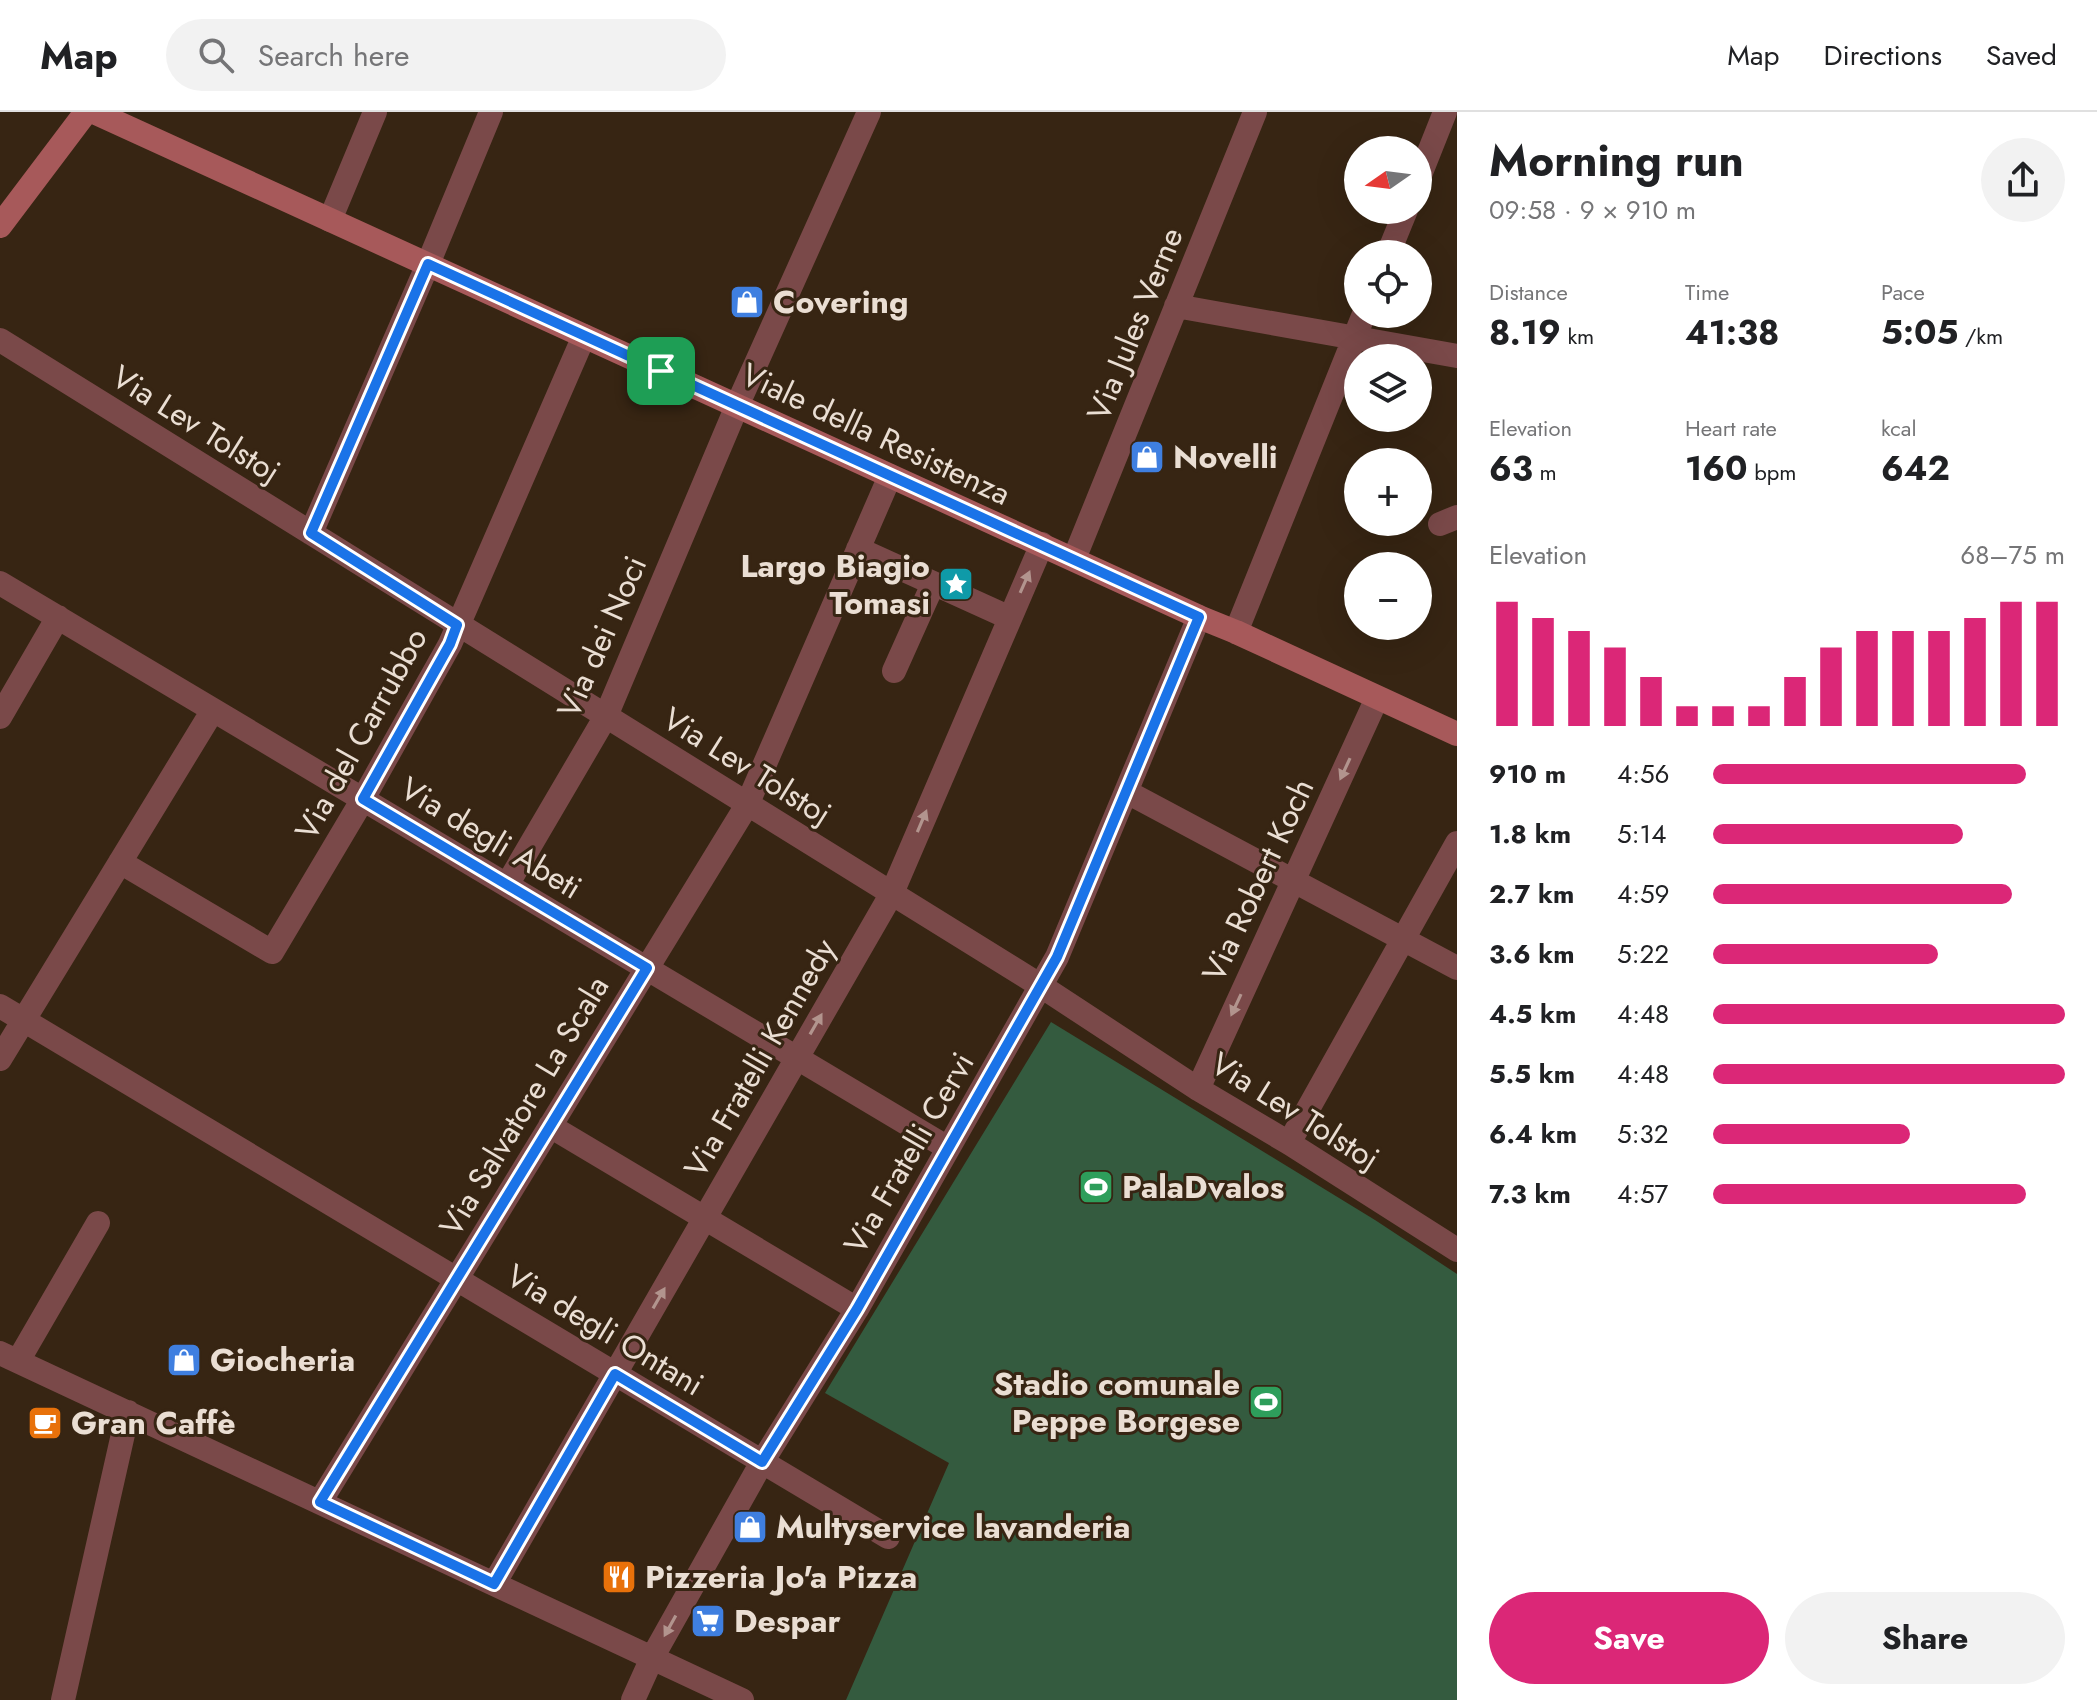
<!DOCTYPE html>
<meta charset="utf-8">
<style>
body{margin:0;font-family:Jost,sans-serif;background:#f2f2f2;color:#202124;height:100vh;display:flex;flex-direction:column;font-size:30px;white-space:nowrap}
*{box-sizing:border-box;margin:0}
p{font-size:26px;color:#757577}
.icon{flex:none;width:44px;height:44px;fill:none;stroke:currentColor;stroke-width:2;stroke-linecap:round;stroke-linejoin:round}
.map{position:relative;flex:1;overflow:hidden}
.drawer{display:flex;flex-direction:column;background:#fff;width:640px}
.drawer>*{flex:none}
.needle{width:52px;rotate:256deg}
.buttons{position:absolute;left:1344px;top:24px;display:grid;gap:16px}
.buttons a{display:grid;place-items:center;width:88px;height:88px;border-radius:50%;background:#fff;box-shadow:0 8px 32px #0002;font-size:40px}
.pin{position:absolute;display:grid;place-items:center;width:68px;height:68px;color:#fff;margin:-34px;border-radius:16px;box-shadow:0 4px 12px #0006}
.round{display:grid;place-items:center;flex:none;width:84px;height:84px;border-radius:42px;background:#f2f2f2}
.summary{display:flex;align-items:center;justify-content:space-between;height:136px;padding:0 32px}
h1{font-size:44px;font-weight:700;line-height:60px}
.stats{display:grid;grid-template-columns:repeat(3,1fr);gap:12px;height:136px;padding:8px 32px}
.stats div{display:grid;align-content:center}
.stats b{font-size:34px;font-weight:700}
.stats small{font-size:22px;font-weight:400}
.stats p{font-size:22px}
.chart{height:224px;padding:16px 32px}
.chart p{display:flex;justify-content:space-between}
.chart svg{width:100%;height:144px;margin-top:8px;stroke:#db2777;stroke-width:6}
.cta{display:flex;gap:16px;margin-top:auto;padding:16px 32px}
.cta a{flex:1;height:92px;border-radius:48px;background:#db2777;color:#fff;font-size:32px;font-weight:700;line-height:92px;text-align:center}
.cta a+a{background:#f2f2f2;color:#202124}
ul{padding:0 32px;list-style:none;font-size:26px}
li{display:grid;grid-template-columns:128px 96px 1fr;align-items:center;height:60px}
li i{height:20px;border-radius:10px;background:#db2777}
header{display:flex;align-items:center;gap:48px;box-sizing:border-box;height:112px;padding:0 40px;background:#fff;border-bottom:2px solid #e0e0e0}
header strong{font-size:38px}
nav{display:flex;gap:44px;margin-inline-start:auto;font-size:28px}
.search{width:560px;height:72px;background:#f2f2f2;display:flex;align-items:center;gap:20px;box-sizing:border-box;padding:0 28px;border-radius:44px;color:#757577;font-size:30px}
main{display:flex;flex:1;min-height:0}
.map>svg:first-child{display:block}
.green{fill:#345b3f}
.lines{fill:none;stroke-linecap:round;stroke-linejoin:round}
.street{stroke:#7a4949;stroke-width:24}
.secondary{stroke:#a7595a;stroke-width:24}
.oneway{fill:#b2948e}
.route-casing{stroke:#fff;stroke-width:16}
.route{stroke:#1a73e8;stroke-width:10}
.labels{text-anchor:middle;stroke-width:6;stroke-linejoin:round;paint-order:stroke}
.poi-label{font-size:32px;font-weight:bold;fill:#eaded3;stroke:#372513;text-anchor:start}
.street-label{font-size:32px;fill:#eaded3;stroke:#372513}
</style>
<header>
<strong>Map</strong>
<div class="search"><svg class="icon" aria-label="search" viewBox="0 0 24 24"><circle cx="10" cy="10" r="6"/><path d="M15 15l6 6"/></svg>Search here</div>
<nav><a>Map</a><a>Directions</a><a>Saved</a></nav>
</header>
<main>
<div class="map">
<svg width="1457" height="1588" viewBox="0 0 1457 1588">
<rect width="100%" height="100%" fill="#372513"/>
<path class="green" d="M1051,910L1375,1108L1457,1162V1588H846L949,1351L825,1281Z"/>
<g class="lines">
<path class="street" d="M1418,68L1445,0
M330,108L375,0
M1388,142L1406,98
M1176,194L1457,244
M0,228L1041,874L1198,977L1289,1031L1457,1138
M1440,412L1457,405
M311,421L428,152L491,0
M858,437L1010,506
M1074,447L1255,0
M0,471L948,1036
M1236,520L1364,202
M894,559L933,472
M0,605L58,505
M1127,680L1457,856
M120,750L272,840L363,687L450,532L584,224
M507,773L606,604L737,294L869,0
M0,894L888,1425
M0,947L213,598
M1198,977L1377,586
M550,1014L857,1197
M1289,1031L1457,731
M0,1241L742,1588
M18,1249L98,1111
M320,1390L747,693L890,364
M494,1472L892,781L1042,432
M63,1588L128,1300
M633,1588L652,1546L762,1350L857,1197L1057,845L1199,505"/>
<path class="secondary" d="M94,0L1199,505L1236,520L1457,622
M0,114L86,0"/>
</g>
<defs><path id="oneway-solid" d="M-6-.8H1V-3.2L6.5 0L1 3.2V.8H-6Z" transform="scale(2)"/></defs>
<g class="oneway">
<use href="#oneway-solid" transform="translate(1025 470) rotate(-66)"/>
<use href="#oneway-solid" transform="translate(1345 657) rotate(115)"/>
<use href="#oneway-solid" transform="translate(922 709) rotate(-67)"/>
<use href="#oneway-solid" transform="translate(1236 893) rotate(115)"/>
<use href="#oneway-solid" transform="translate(816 912) rotate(-60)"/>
<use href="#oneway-solid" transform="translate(659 1186) rotate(-60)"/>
<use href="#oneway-solid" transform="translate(670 1514) rotate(119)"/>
</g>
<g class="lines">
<g class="route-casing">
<path id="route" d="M428,152L1199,505L1057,845L857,1197L762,1350L615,1262L494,1472L320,1390L647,856L363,687L450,532L457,513L311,421Z"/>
</g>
<use href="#route" class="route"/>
</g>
<defs>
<g id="shop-square" transform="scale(1.8)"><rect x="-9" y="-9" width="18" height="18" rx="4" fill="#3f7fe0" stroke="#372513"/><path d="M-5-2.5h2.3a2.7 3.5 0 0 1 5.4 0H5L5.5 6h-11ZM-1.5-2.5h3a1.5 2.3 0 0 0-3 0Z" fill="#fff"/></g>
<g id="sight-square" transform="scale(1.8)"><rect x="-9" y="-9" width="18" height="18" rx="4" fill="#0f9aa8" stroke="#372513"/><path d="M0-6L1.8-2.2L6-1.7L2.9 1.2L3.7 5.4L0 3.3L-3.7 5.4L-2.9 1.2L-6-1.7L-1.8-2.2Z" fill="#fff"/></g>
<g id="stadium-square" transform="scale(1.8)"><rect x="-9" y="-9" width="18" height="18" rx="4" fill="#2e9e5b" stroke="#372513"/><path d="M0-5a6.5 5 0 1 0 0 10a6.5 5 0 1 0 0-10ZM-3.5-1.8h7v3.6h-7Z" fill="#fff"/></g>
<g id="cafe-square" transform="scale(1.8)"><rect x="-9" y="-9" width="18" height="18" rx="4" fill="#e8710a" stroke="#372513"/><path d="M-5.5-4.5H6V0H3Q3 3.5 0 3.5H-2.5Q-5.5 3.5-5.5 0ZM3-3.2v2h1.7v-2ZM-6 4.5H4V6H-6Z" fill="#fff"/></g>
<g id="restaurant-square" transform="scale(1.8)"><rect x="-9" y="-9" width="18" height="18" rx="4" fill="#e8710a" stroke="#372513"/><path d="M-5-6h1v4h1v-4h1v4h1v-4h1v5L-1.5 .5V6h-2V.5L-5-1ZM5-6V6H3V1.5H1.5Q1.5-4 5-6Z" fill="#fff"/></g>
<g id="supermarket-square" transform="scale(1.8)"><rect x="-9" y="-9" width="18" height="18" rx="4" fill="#3f7fe0" stroke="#372513"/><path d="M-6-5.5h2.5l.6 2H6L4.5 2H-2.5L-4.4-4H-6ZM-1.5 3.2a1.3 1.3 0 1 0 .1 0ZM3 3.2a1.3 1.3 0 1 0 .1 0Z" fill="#fff"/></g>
</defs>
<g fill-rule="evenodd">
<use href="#shop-square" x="747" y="190"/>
<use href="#shop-square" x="1147" y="345"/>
<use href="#sight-square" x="956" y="472"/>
<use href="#stadium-square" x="1096" y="1075"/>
<use href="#shop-square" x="184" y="1248"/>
<use href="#stadium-square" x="1266" y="1290"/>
<use href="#cafe-square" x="45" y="1311"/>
<use href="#shop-square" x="750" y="1415"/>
<use href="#restaurant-square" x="619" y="1465"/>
<use href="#supermarket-square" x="708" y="1509"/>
</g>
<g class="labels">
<g class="poi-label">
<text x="773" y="201">Covering</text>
<text x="1173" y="356">Novelli</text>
<text x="930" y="465" text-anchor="end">Largo Biagio<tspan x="930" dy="37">Tomasi</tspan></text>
<text x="1122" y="1086">PalaDvalos</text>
<text x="210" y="1259">Giocheria</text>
<text x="1240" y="1283" text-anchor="end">Stadio comunale<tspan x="1240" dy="37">Peppe Borgese</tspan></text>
<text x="71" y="1322">Gran Caffè</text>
<text x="776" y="1426">Multyservice lavanderia</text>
<text x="645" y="1476">Pizzeria Jo'a Pizza</text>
<text x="734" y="1520">Despar</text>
</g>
<g class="street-label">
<text transform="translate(1135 212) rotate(-68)" y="11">Via Jules Verne</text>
<text transform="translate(196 312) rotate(32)" y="11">Via Lev Tolstoj</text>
<text transform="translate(876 322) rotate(25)" y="11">Viale della Resistenza</text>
<text transform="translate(602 525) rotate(-66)" y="11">Via dei Noci</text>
<text transform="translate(361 622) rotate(-61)" y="11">Via del Carrubbo</text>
<text transform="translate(747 654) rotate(32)" y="11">Via Lev Tolstoj</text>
<text transform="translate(491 726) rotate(31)" y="11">Via degli Abeti</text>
<text transform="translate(1258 768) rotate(-65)" y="11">Via Robert Koch</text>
<text transform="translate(760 946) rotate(-60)" y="11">Via Fratelli Kennedy</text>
<text transform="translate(524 994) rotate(-59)" y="11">Via Salvatore La Scala</text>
<text transform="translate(1295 999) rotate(32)" y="11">Via Lev Tolstoj</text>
<text transform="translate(909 1041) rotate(-60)" y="11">Via Fratelli Cervi</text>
<text transform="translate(605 1218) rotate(31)" y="11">Via degli Ontani</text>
</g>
</g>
</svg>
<div class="buttons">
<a><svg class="needle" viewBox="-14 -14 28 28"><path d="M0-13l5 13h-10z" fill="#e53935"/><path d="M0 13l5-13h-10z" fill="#757577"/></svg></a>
<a><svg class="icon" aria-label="locate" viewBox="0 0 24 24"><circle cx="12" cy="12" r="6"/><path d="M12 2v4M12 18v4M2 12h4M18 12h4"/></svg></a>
<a><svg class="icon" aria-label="layers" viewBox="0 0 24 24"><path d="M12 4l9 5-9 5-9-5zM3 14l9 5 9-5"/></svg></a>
<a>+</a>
<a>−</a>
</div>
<div class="pin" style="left:661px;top:259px;background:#1e9e55"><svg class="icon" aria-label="arrive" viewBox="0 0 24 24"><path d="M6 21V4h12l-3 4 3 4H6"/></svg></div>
</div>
<section class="drawer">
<div class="summary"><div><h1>Morning run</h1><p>09:58 · 9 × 910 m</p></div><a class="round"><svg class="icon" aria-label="share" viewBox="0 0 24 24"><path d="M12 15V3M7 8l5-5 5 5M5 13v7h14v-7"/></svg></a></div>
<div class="stats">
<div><p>Distance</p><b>8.19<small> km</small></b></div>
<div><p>Time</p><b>41:38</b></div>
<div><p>Pace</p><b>5:05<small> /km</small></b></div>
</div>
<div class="stats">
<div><p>Elevation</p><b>63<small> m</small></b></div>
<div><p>Heart rate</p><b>160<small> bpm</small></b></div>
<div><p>kcal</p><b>642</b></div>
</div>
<div class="chart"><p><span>Elevation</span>68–75 m</p>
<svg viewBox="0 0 160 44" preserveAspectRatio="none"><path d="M5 44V6M15 44V11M25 44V15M35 44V20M45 44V29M55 44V38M65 44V38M75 44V38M85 44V29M95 44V20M105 44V15M115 44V15M125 44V15M135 44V11M145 44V6M155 44V6"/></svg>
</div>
<ul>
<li><b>910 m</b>4:56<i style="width:89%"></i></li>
<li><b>1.8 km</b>5:14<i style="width:71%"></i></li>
<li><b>2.7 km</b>4:59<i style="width:85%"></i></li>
<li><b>3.6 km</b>5:22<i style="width:64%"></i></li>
<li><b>4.5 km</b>4:48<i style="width:100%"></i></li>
<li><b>5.5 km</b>4:48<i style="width:100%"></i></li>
<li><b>6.4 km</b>5:32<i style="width:56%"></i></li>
<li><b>7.3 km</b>4:57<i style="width:89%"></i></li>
</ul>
<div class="cta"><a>Save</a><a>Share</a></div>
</section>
</main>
